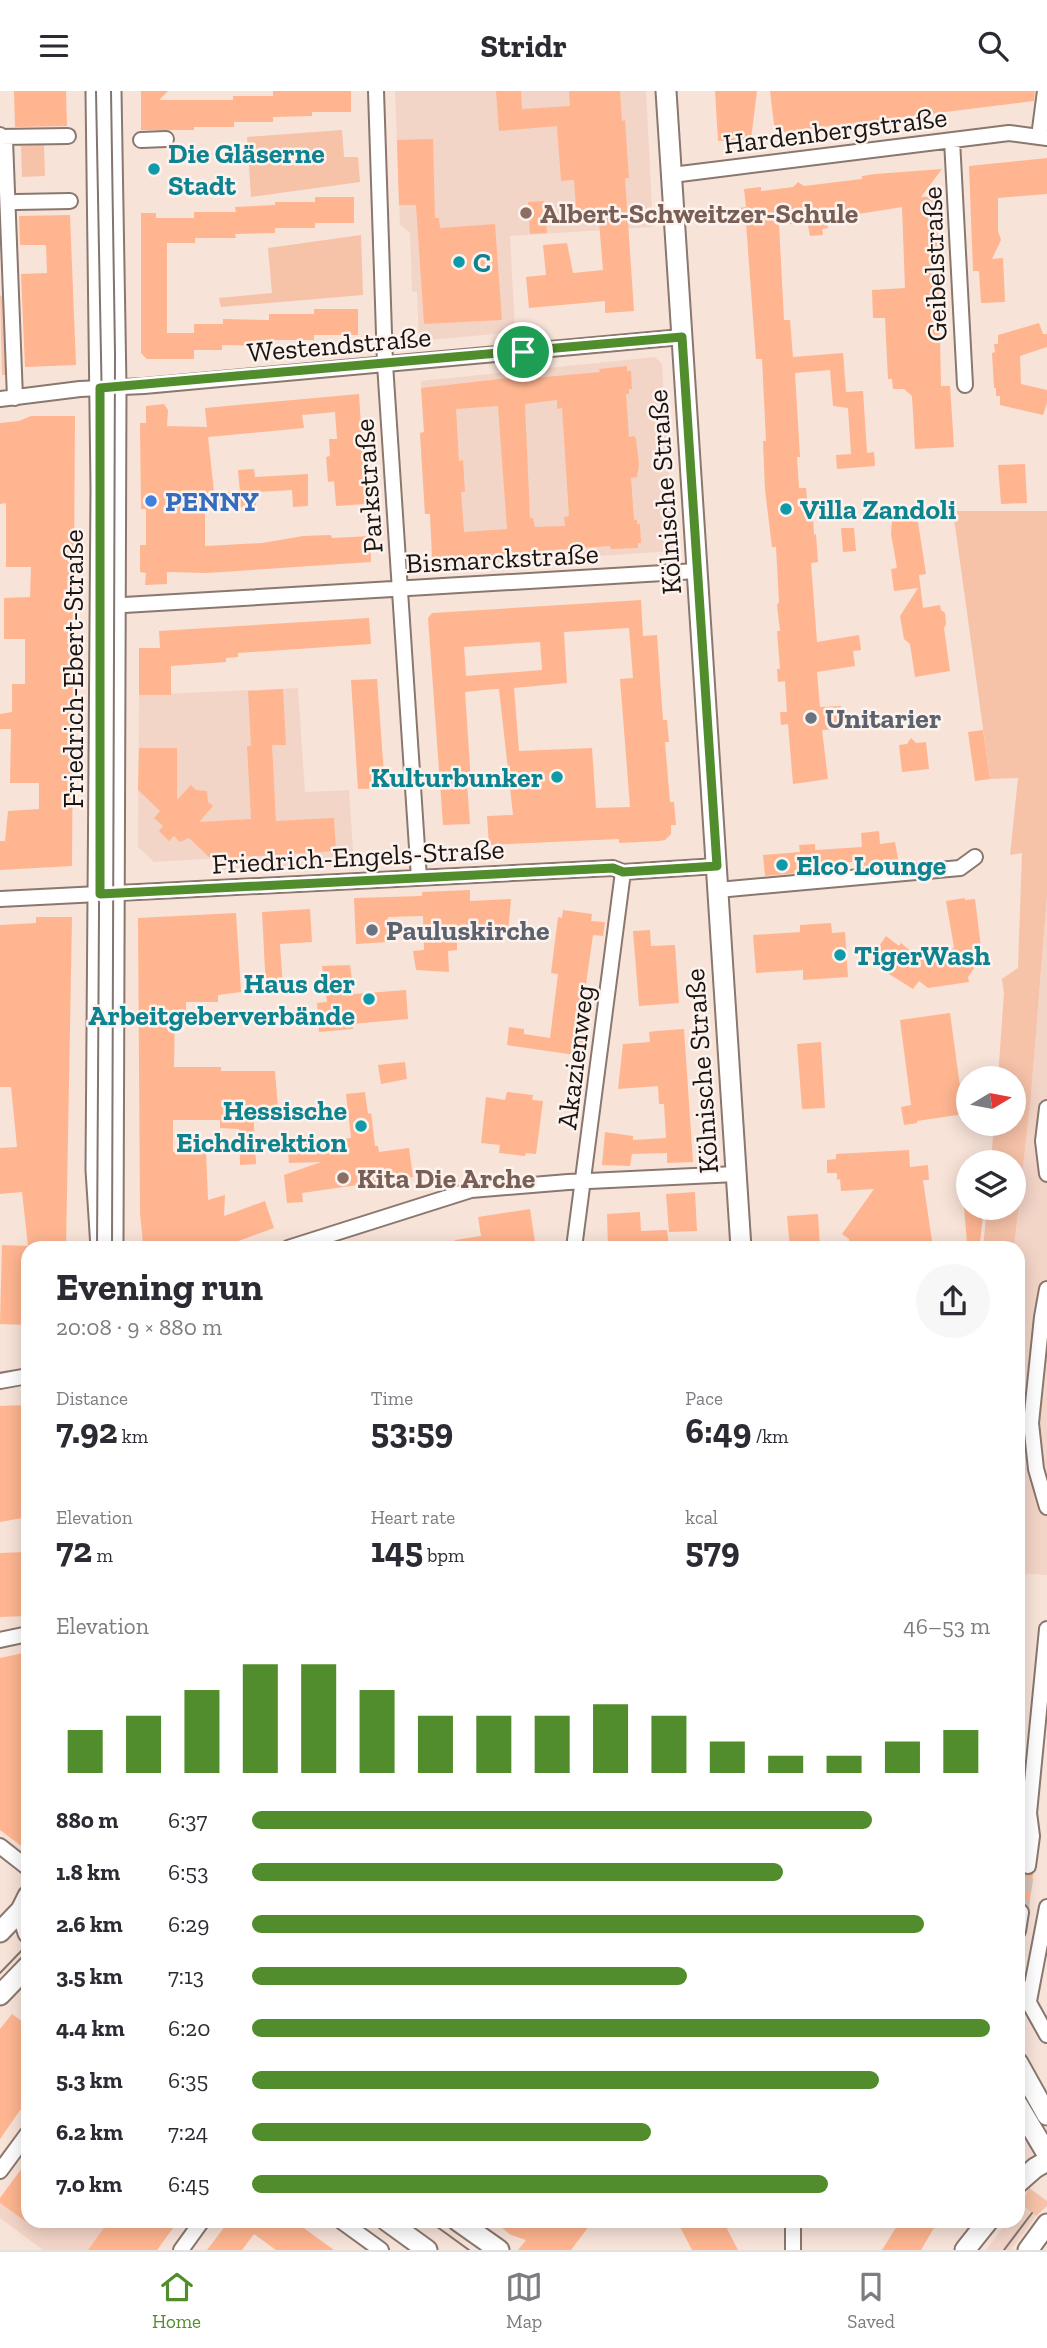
<!DOCTYPE html>
<meta charset="utf-8">
<style>
body{margin:0;font-family:"Zilla Slab",serif;background:#f7f7f7;color:#2b2b33;height:100vh;display:flex;flex-direction:column;font-size:26px;white-space:nowrap}
*{box-sizing:border-box;margin:0}
p{font-size:23px;color:#7c7c81}
.icon{flex:none;width:38px;height:38px;fill:none;stroke:currentColor;stroke-width:2;stroke-linecap:round;stroke-linejoin:round}
.map{position:relative;flex:1;overflow:hidden}
.side{position:absolute;left:21px;top:1150px;width:1004px;height:987px;display:flex;flex-direction:column;background:#fff;border-radius:21px;box-shadow:0 4px 18px #0003}
.side>*{flex:none}
.needle{width:46px;rotate:80deg}
.tools{position:absolute;left:956px;top:975px;display:grid;gap:14px}
.tools a{display:grid;place-items:center;width:70px;height:70px;border-radius:50%;background:#fff;box-shadow:0 4px 18px #0003;font-size:35px}
.pin{position:absolute;display:grid;place-items:center;width:60px;height:60px;color:#fff;margin:-30px;border:4px solid #fff;border-radius:50%;box-shadow:0 2px 7px #0007}
.round{display:grid;place-items:center;flex:none;width:74px;height:74px;border-radius:37px;background:#f7f7f7}
.overview{display:flex;align-items:center;justify-content:space-between;height:119px;padding:0 35px}
h1{font-size:38px;font-weight:700;line-height:52px}
.figures{display:grid;grid-template-columns:repeat(3,1fr);gap:10px;height:119px;padding:7px 35px}
.figures div{display:grid;align-content:center}
.figures b{font-size:35px;font-weight:700}
.figures small{font-size:19px;font-weight:400}
.figures p{font-size:19px}
.chart{height:196px;padding:14px 35px}
.chart p{display:flex;justify-content:space-between}
.chart svg{width:100%;height:126px;margin-top:7px;stroke:#518d2c;stroke-width:6}
ul{padding:0 35px;list-style:none;font-size:23px}
li{display:grid;grid-template-columns:112px 84px 1fr;align-items:center;height:52px}
li i{height:18px;border-radius:9px;background:#518d2c}
header{display:flex;justify-content:space-between;align-items:center;height:91px;padding:0 35px;background:#fff;font-size:32px;font-weight:700}
.tab-bar{display:flex;justify-content:space-around;align-items:center;height:98px;border-top:2px solid #e1e1e2;background:#fff;font-size:19px;color:#7c7c81}
.tab-bar a{display:grid;justify-items:center;gap:4px}
.tab-bar .selected{color:#518d2c}
.map>svg:first-child{display:block}
.built{fill:#f3d5c7}
.green{fill:#f6c2a8}
.building{fill:#ffb590;fill-rule:evenodd}
.lines{fill:none;stroke-linecap:round;stroke-linejoin:round}
.street-tunnel{stroke:#d7c4ba;stroke-width:14;stroke-dasharray:14 7;stroke-linecap:butt}
.street-casing{stroke:#8a776e;stroke-width:18}
.secondary-casing{stroke:#8a776e;stroke-width:23}
.street{stroke:#fff;stroke-width:14}
.secondary{stroke:#fff;stroke-width:19}
.tram{stroke:#83756f;stroke-width:2}
.route-casing{stroke:#fff;stroke-width:14}
.route{stroke:#518d2c;stroke-width:9}
.culture-dot{fill:#0f9aa8;stroke:#fcf3ef;stroke-width:2.5}
.education-dot{fill:#8d6e63;stroke:#fcf3ef;stroke-width:2.5}
.shop-dot{fill:#3f7fe0;stroke:#fcf3ef;stroke-width:2.5}
.worship-dot{fill:#6b7280;stroke:#fcf3ef;stroke-width:2.5}
.labels{text-anchor:middle;stroke-width:5;stroke-linejoin:round;paint-order:stroke}
.street-label{font-size:28px;fill:#1c1411;stroke:#fcf3ef}
.culture-label{font-size:28px;font-weight:bold;fill:#0d838f;stroke:#fcf3ef;text-anchor:start}
.education-label{font-size:28px;font-weight:bold;fill:#785e54;stroke:#fcf3ef;text-anchor:start}
.shop-label{font-size:28px;font-weight:bold;fill:#366cbe;stroke:#fcf3ef;text-anchor:start}
.worship-label{font-size:28px;font-weight:bold;fill:#5b616d;stroke:#fcf3ef;text-anchor:start}
</style>
<header><svg class="icon" aria-label="menu" viewBox="0 0 24 24"><path d="M4 6h16M4 12h16M4 18h16"/></svg>Stridr<svg class="icon" aria-label="search" viewBox="0 0 24 24"><circle cx="10" cy="10" r="6"/><path d="M15 15l6 6"/></svg></header>
<div class="map">
<svg width="1047" height="2159" viewBox="0 0 1047 2159">
<rect width="100%" height="100%" fill="#f8e3d8"/>
<path class="built" d="M395,0H646L653,136L510,145L515,241L419,250L417,201L412,200L410,142L400,134Z
M655,266L662,273L673,460L435,476L433,471L430,423H425L420,342L424,341L421,290Z
M298,597L305,701L349,699L354,773L222,779L220,767L154,771L138,756L139,604Z
M1047,804V1484L1019,1482L1018,1157H1014L1031,1004Z
M28,2069V2130H178L157,2159H43L0,2127V2107Z
M1021,2113L1036,2125L1011,2159H986L1008,2130H1018L1019,2116Z"/>
<path class="green" d="M342,39L344,66H358L360,91L251,106L247,46Z
M44,54L45,85L22,86L21,55Z
M361,144L363,204L221,216L219,207L272,202L268,157Z
M0,204L4,207L8,284H2Z
M953,420H1047V804L1031,1004L1014,1157H983L987,1117L1013,1116V1071H991L994,1033L1013,1032V987H998L1004,902L1002,888L1018,877L1022,762L1010,764L1018,687L990,688Z
M1029,2097L1047,2110V2115L1036,2125L1021,2113Z"/>
<path class="building" d="M14,0H66L67,35L15,36Z
M141,0H168L159,9H233V5H273V0H351V21H312V25L273,26V31H234V36H194V39H141Z
M496,0H521L522,18L570,15L569,0H620L622,30L625,29L629,87H625L634,220L605,222V210L529,217L526,186L546,184L543,154L567,152L573,182L603,179L599,131H577L574,89L561,90L557,35L499,40Z
M715,0H757L751,48L718,50Z
M770,0H1035L1034,10L775,42Z
M433,48L435,127H439L440,137L495,133L502,229L424,233L416,114H399L397,49Z
M1047,67V103L998,107V140L1001,149L992,168L1003,167L1005,211L981,212L979,180H973L969,75Z
M942,78L921,106L937,105L941,295H950L954,356L915,358L912,305L904,298H893L892,288H888L885,227H873L872,199L905,197L902,116L827,128L828,137L822,138L823,144L810,145L807,129L793,133H779L784,229H790L793,266L843,262L846,301L863,300L867,362L874,361L875,375L837,378L836,364L851,363L848,317L833,315L830,279L795,282L800,366H797L799,397H806L809,427H813L814,444L816,443L818,471L811,472L817,551L859,544L861,559L853,560L855,575L817,581L820,616L841,615L842,638L822,639L828,688L793,693L788,633L781,634L780,621H787L785,590L778,591L777,578H780L777,540H780L777,514L779,511L776,456H772L765,399L763,350H766L762,268H756L746,132L741,133L739,117L746,116L744,98L761,96V100L793,96L798,91L804,95L862,88V85L875,83Z
M315,106H354V132H315V137H275V142L235,143L236,147H195V152H167V242H194V233H223V228L269,229V223H314V218H358V244H314V249H269V255L222,254V259H194V268H147L141,262V122H156V127H194V121H236L235,116L275,114V111H315Z
M544,110L547,142L530,143L528,111Z
M70,124L76,274L25,276L21,183L47,182L46,154H20L19,125Z
M1039,232L1043,243H1047V256L1020,265L1021,293L1047,299V312L1043,324L1000,314V305H996V297H994L992,262L995,261L994,253H998V244Z
M627,275V280H631L632,298H629V303H626L629,346L634,345L636,348L639,373L637,386L631,387L634,429H637V433H640L641,452H638V457L611,458L610,455L536,460V463L432,467L430,423H425L420,342L424,341L421,297L524,285V288L600,281L599,278ZM557,309V318L562,317L569,425L564,426L565,435L535,436L533,427H530L525,313ZM498,315L507,438L464,441L461,401H465L463,369L459,370L456,318Z
M359,303L366,413L336,415L334,390L328,391L326,366L330,365L329,348H337L335,321L302,324L304,337L208,346L205,317Z
M164,313L168,319L167,335L207,336L214,401H240L238,379L254,378L255,386L308,383V415L293,416L292,399L256,401V416L205,417V455L262,452L303,445L331,444L332,447L370,445L371,471L207,482L167,481V493L145,494L146,482L140,481V454H146V418H141L140,332H146V315Z
M31,325H75L72,775L0,779V750H5L8,720L39,718V692H10L11,638H0V623L12,621V593H25V548H4V507L30,506L31,476H6V412L0,413V332L19,330Z
M1025,373L1027,412L1001,413L998,374Z
M897,429L918,431L926,483L919,484L923,517L940,514L941,519L945,522L946,533L944,537L950,580L915,586L910,553L904,548L900,525L918,497L894,500L891,478L897,477L891,443L892,430Z
M841,437H854L856,460L843,461Z
M641,509L643,545L657,544L663,629H667L669,651H665L670,711H674L676,734H671V743L665,749L659,750L619,752V748L489,754L487,725L513,724L499,598H493L465,601L471,691L467,692L470,733L443,734L428,527L432,522ZM629,537L633,587L620,588L630,716L596,717L592,657L519,660L514,597L567,592L564,541ZM540,551L542,579L466,585L464,556Z
M369,527L371,553L238,562V566L226,567V571L171,575V604H139V557H160L159,540Z
M377,588L385,697L358,698L351,589Z
M283,598L286,654H272L276,730L334,727L336,760L211,768L189,747L180,751L174,745L169,750L159,740L163,735L154,727L160,720L138,699L139,657H177V709L191,694L196,699L207,700L208,711L213,715L199,731L251,728L247,655H251L248,600Z
M983,639L990,688L975,690L968,641Z
M911,647L916,652L926,651L929,678L902,681L899,654L907,653Z
M879,740L880,753L895,751L899,773L864,776V770L830,773L831,779L765,785L763,764L800,761L799,754L815,753V759L862,756L861,742Z
M470,799V810L511,808L508,841H481V845L478,846L457,847V859L448,860L449,881L416,879L413,860L424,859L423,825L388,826L389,851L356,853L354,807L422,805V801Z
M965,807V809L975,808L983,872L977,873L968,886L969,891L928,897L919,890L913,898L878,876L882,871L873,864L886,845L899,855L901,852L913,862L915,860L929,870L945,867L954,856L946,810Z
M310,818L312,851L280,853L283,896L266,898L262,821Z
M563,819L592,823L591,830L605,831L603,845L593,844L584,907H589L587,941L582,965L507,954L509,936L524,938V943L550,947L558,883L551,882L558,826L562,827Z
M236,822L241,901L218,904V911H186V924H175L174,976H221V980H275L278,1017H253L256,1073L240,1074L239,1038L220,1037V1029H173V1061H206L208,1109L225,1104L224,1125L265,1110L274,1137L219,1157H149V1152L143,1153L140,1122L138,827Z
M36,826H72L66,1157H28V1234L0,1233L2,1154L28,1155L22,1101L0,1103V1057L17,1056L11,996H0V834L36,832Z
M831,832L832,842L845,841L848,886L803,889V879L756,882L753,844L800,841V834Z
M650,839L651,855L675,854L679,912L639,915L633,840Z
M350,874L354,903L406,899L408,928L352,933L353,938L319,941L317,912L327,911L322,875Z
M950,922L961,1003H968V1019L964,1020V1023L917,1030V1032L904,1034L901,1016L911,1014L900,929Z
M684,938L693,1071L667,1072V1062L632,1063L630,1075L602,1074L605,1041L633,1045V1049L666,1047L664,1013H659L658,995L618,998L623,953L650,951L649,941L656,940Z
M821,951L825,1017L802,1018L797,953Z
M405,971L407,988L381,993L378,974Z
M365,1001L368,1023L371,1022L375,1055H378L379,1061L409,1057L413,1086L302,1102L303,1111L287,1112L284,1084L321,1071L289,1072L287,1047L304,1045L305,1053L351,1047L346,1003Z
M507,1001L533,1004L532,1009L543,1010L536,1063L526,1062L525,1065L499,1062L500,1054L481,1052L486,1006L505,1009Z
M909,1059L910,1076L928,1074L929,1089H923L933,1157H850L849,1148L842,1143L874,1098L841,1100L840,1088L837,1089V1082H827V1069L836,1068V1063Z
M695,1101L697,1140L669,1141L666,1103Z
M964,1116H984L980,1151L967,1152Z
M530,1118L536,1157H456L455,1149L481,1145L478,1126Z
M640,1121L641,1140L667,1139L669,1156L608,1157L607,1123Z
M818,1123L820,1157H790L787,1125Z
M28,1314V1426L0,1431V1315Z
M28,1461V1525L0,1526V1462Z
M28,1561V1760L0,1739V1567Z
M1018,1775L1023,1783H1033L1029,1817L1023,1812H1018Z
M12,1923L28,1935V2008L0,2048V1938Z
M28,2069V2132L0,2112V2107Z
M109,2130H178L157,2159H88Z
M229,2130H294L334,2159H276L254,2143L242,2159H207Z
M493,2130H593L571,2159H518L526,2149L511,2144Z
M677,2130H723L738,2159H692Z
M900,2130H938L921,2159H882Z"/>
<g class="lines">
<path class="street-tunnel" d="M1021,1821L1028,1775"/>
<g class="street-casing">
<path id="street" d="M376,0L385,273L419,787
M0,44L5,49L15,307
M0,46L68,45
M1039,46L1045,0
M141,49L166,48
M952,49L965,294
M672,84L1009,42L1047,47
M16,111L70,110
M0,308L80,298L144,295L682,246
M107,515L697,480
M718,799L960,777L975,766
M0,808L613,777L623,781L717,775
M1047,1017L1043,1050L1047,1083
M288,1157L471,1099L568,1091L736,1083
M574,1157L623,781
M1047,1198L1042,1226L1031,1332L1036,1378L1047,1416
M0,1290L28,1285
M0,1549L28,1543
M0,1755L28,1777
M1028,1775L1032,1745L1029,1722L1047,1538
M1018,1840L1021,1821
M1018,1892L1047,1944
M1029,1910L1047,1816
M0,2080L28,2042
M341,2130L381,2159
M181,2159L202,2130
M793,2159V2130"/>
</g>
<g class="secondary-casing">
<path id="secondary" d="M96,0L101,398L96,1079L101,1157
M111,0L116,296L113,1150
M666,0L741,1157
M21,1819L28,1842
M0,1841L21,1819L28,1805
M0,1904L28,1875
M1018,1972L1047,2024
M1018,2014L1047,2063
M1018,2092L1035,2077L1047,2070
M387,2130L427,2159
M458,2130L499,2159
M965,2159L988,2130
M1028,2159L1047,2133"/>
</g>
<use href="#street" class="street"/>
<use href="#secondary" class="secondary"/>
<path class="tram" d="M96,0L102,318L97,1157
M111,0L115,262L112,1157
M0,1882L28,1853
M429,2130L469,2159
M1004,2159L1032,2122"/>
</g>
<g class="lines">
<g class="route-casing">
<path id="route" d="M682,246L717,775L623,781L613,777L100,803V297Z"/>
</g>
<use href="#route" class="route"/>
</g>
<g class="culture-dot">
<circle cx="154" cy="78" r="7"/>
<circle cx="459" cy="171" r="7"/>
<circle cx="786" cy="418" r="7"/>
<circle cx="557" cy="686" r="7"/>
<circle cx="782" cy="774" r="7"/>
<circle cx="840" cy="864" r="7"/>
<circle cx="369" cy="908" r="7"/>
<circle cx="361" cy="1035" r="7"/>
</g>
<g class="education-dot">
<circle cx="526" cy="122" r="7"/>
<circle cx="343" cy="1087" r="7"/>
</g>
<circle class="shop-dot" cx="151" cy="410" r="7"/>
<g class="worship-dot">
<circle cx="811" cy="627" r="7"/>
<circle cx="372" cy="839" r="7"/>
</g>
<g class="labels">
<g class="street-label">
<text transform="translate(835 39) rotate(-7)" y="10">Hardenbergstraße</text>
<text transform="translate(934 173) rotate(-92)" y="10">Geibelstraße</text>
<text transform="translate(339 253) rotate(-5)" y="10">Westendstraße</text>
<text transform="translate(368 395) rotate(-94)" y="10">Parkstraße</text>
<text transform="translate(664 401) rotate(-94)" y="10">Kölnische Straße</text>
<text transform="translate(502 467) rotate(-3)" y="10">Bismarckstraße</text>
<text transform="translate(73 578) rotate(-90)" y="10">Friedrich-Ebert-Straße</text>
<text transform="translate(358 765) rotate(-3)" y="10">Friedrich-Engels-Straße</text>
<text transform="translate(575 966) rotate(-83)" y="10">Akazienweg</text>
<text transform="translate(701 980) rotate(-94)" y="10">Kölnische Straße</text>
</g>
<g class="culture-label">
<text x="168" y="72">Die Gläserne<tspan x="168" dy="32">Stadt</tspan></text>
<text x="473" y="181">C</text>
<text x="800" y="428">Villa Zandoli</text>
<text x="543" y="696" text-anchor="end">Kulturbunker</text>
<text x="796" y="784">Elco Lounge</text>
<text x="854" y="874">TigerWash</text>
<text x="355" y="902" text-anchor="end">Haus der<tspan x="355" dy="32">Arbeitgeberverbände</tspan></text>
<text x="347" y="1029" text-anchor="end">Hessische<tspan x="347" dy="32">Eichdirektion</tspan></text>
</g>
<g class="education-label">
<text x="540" y="132">Albert-Schweitzer-Schule</text>
<text x="357" y="1097">Kita Die Arche</text>
</g>
<g class="shop-label">
<text x="165" y="420">PENNY</text>
</g>
<g class="worship-label">
<text x="825" y="637">Unitarier</text>
<text x="386" y="849">Pauluskirche</text>
</g>
</g>
</svg>
<div class="tools">
<a><svg class="needle" viewBox="-14 -14 28 28"><path d="M0-13l5 13h-10z" fill="#e53935"/><path d="M0 13l5-13h-10z" fill="#7c7c81"/></svg></a>
<a><svg class="icon" aria-label="layers" viewBox="0 0 24 24"><path d="M12 4l9 5-9 5-9-5zM3 14l9 5 9-5"/></svg></a>
</div>
<div class="pin" style="left:523px;top:261px;background:#1e9e55"><svg class="icon" aria-label="arrive" viewBox="0 0 24 24"><path d="M6 21V4h12l-3 4 3 4H6"/></svg></div>
<section class="side">
<div class="overview"><div><h1>Evening run</h1><p>20:08 · 9 × 880 m</p></div><a class="round"><svg class="icon" aria-label="share" viewBox="0 0 24 24"><path d="M12 15V3M7 8l5-5 5 5M5 13v7h14v-7"/></svg></a></div>
<div class="figures">
<div><p>Distance</p><b>7.92<small> km</small></b></div>
<div><p>Time</p><b>53:59</b></div>
<div><p>Pace</p><b>6:49<small> /km</small></b></div>
</div>
<div class="figures">
<div><p>Elevation</p><b>72<small> m</small></b></div>
<div><p>Heart rate</p><b>145<small> bpm</small></b></div>
<div><p>kcal</p><b>579</b></div>
</div>
<div class="chart"><p><span>Elevation</span>46–53 m</p>
<svg viewBox="0 0 160 44" preserveAspectRatio="none"><path d="M5 44V29M15 44V24M25 44V15M35 44V6M45 44V6M55 44V15M65 44V24M75 44V24M85 44V24M95 44V20M105 44V24M115 44V33M125 44V38M135 44V38M145 44V33M155 44V29"/></svg>
</div>
<ul>
<li><b>880 m</b>6:37<i style="width:84%"></i></li>
<li><b>1.8 km</b>6:53<i style="width:72%"></i></li>
<li><b>2.6 km</b>6:29<i style="width:91%"></i></li>
<li><b>3.5 km</b>7:13<i style="width:59%"></i></li>
<li><b>4.4 km</b>6:20<i style="width:100%"></i></li>
<li><b>5.3 km</b>6:35<i style="width:85%"></i></li>
<li><b>6.2 km</b>7:24<i style="width:54%"></i></li>
<li><b>7.0 km</b>6:45<i style="width:78%"></i></li>
</ul>
</section>
</div>
<nav class="tab-bar">
<a class="selected"><svg class="icon" aria-label="home" viewBox="0 0 24 24"><path d="M3 11l9-7 9 7M6 9v11h12V9"/></svg>Home</a>
<a><svg class="icon" aria-label="map" viewBox="0 0 24 24"><path d="M3 6l6-2 6 2 6-2v14l-6 2-6-2-6 2zM9 4v14M15 6v14"/></svg>Map</a>
<a><svg class="icon" aria-label="saved" viewBox="0 0 24 24"><path d="M7 4h10v16l-5-4-5 4z"/></svg>Saved</a>
</nav>
